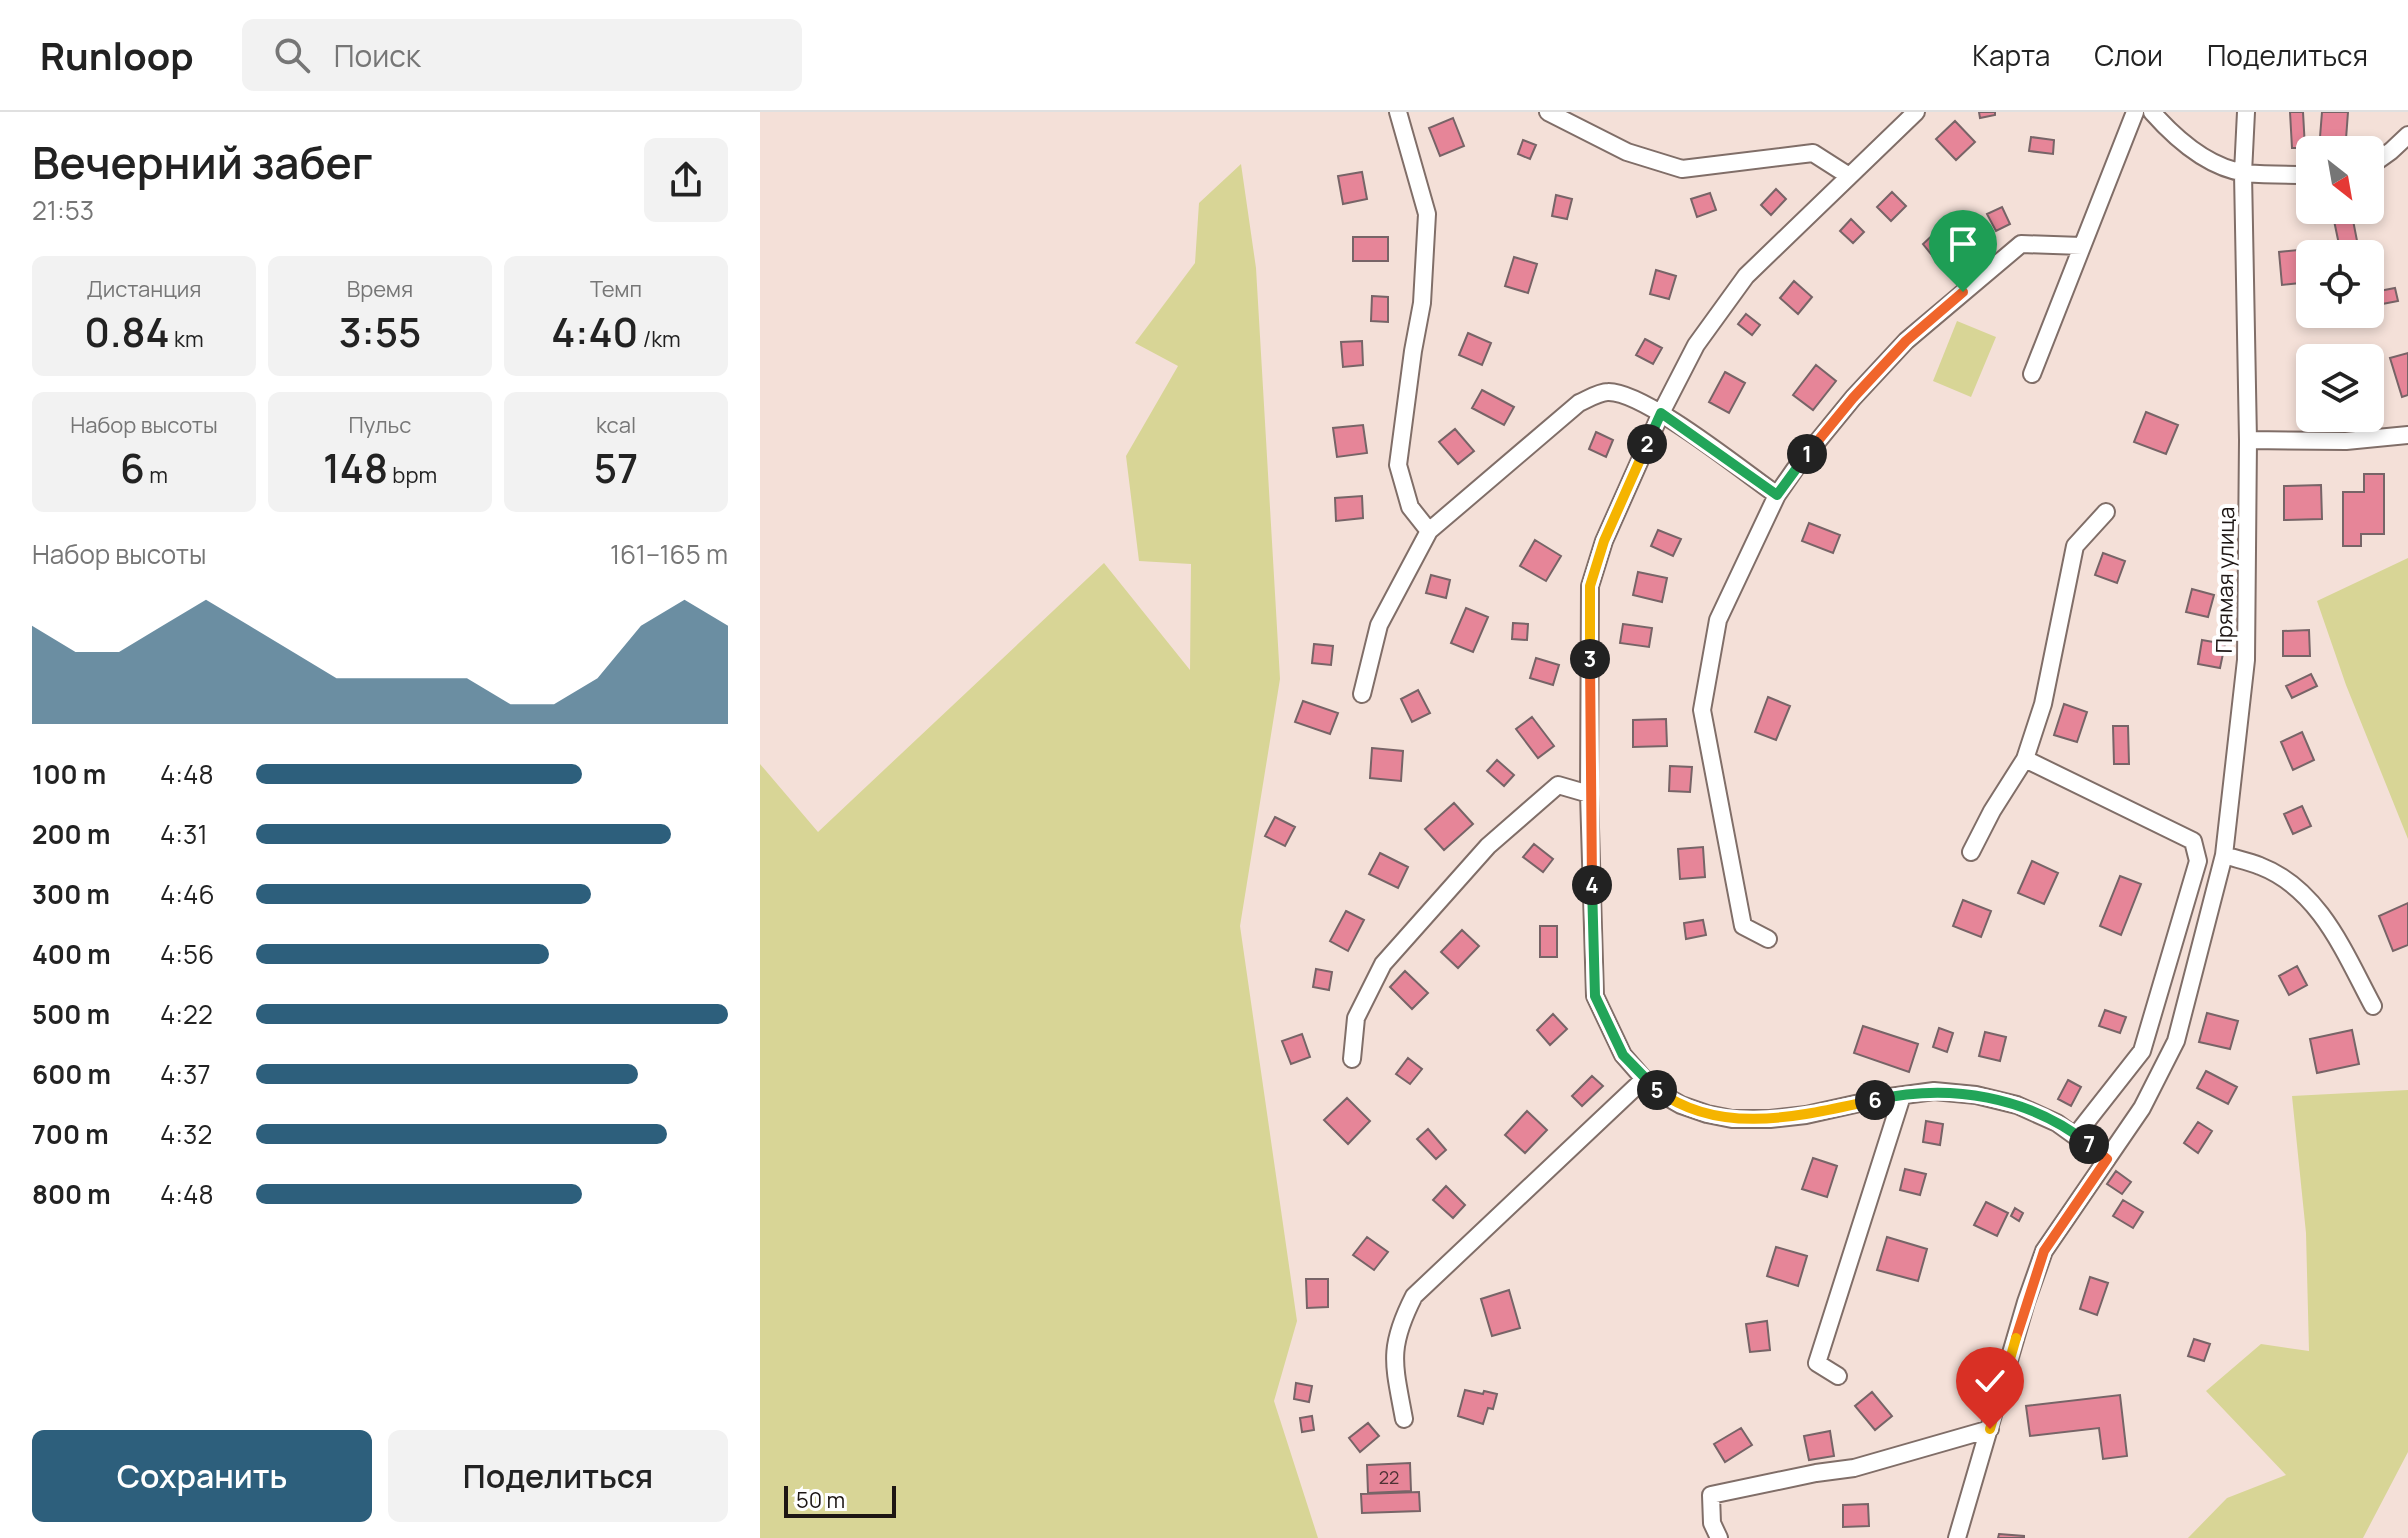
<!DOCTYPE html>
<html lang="ru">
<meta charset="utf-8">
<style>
body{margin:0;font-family:Manrope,sans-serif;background:#f2f2f2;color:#222;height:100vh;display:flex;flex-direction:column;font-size:30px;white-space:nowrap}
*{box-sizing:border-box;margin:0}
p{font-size:26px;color:#767676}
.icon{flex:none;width:44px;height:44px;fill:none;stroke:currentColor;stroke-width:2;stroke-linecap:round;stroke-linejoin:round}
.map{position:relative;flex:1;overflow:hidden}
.side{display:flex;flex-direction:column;background:#fff;width:760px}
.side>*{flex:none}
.needle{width:52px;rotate:149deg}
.buttons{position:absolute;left:1536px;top:24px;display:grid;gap:16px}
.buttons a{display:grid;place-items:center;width:88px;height:88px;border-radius:12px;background:#fff;box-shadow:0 4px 12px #0003;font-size:40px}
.scale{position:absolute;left:24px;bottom:20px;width:112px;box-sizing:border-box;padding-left:8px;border:4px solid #1d1614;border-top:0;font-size:22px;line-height:28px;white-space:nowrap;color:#1d1614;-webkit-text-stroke:6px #fff;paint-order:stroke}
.pin{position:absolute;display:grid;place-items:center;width:68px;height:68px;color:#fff;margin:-82px -34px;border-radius:50% 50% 50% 0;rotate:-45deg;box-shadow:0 0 8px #0007}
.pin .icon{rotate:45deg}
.km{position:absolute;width:40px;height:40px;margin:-20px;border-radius:50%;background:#222;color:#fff;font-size:22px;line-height:40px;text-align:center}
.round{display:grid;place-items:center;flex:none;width:84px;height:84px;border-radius:12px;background:#f2f2f2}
.summary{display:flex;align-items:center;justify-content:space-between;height:136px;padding:0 32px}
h1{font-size:44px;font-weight:600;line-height:60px}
.stats{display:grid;grid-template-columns:repeat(3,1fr);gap:12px;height:136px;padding:8px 32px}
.stats div{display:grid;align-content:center;border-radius:12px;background:#f2f2f2;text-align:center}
.stats b{font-size:40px;font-weight:600}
.stats small{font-size:22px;font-weight:400}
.stats p{font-size:22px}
.chart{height:224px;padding:16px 32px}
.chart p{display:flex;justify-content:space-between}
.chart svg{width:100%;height:144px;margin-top:8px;fill:#2d5f7c;opacity:.7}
.primary-button{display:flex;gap:16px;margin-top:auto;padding:16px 32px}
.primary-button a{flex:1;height:92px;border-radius:12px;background:#2d5f7c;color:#fff;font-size:32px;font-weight:600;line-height:92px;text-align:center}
.primary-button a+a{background:#f2f2f2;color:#222}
ul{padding:0 32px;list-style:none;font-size:26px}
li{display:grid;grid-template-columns:128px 96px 1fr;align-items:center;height:60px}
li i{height:20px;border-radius:10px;background:#2d5f7c}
header{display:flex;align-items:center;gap:48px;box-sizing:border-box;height:112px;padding:0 40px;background:#fff;border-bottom:2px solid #e0e0e0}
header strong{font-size:38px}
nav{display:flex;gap:44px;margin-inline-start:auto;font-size:28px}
.search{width:560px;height:72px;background:#f2f2f2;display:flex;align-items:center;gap:20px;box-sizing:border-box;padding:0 28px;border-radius:12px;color:#767676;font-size:30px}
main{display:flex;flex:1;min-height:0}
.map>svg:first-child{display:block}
.green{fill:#d8d596}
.building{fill:#e68598;stroke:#776467;stroke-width:2}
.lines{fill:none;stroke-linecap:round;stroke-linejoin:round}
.minor-casing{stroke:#806e68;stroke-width:20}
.minor{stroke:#fff;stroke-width:16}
.split-1-casing{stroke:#fff;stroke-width:16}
.split-2-casing{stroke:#fff;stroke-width:16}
.split-3-casing{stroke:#fff;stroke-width:16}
.split-4-casing{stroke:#fff;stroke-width:16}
.split-5-casing{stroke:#fff;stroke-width:16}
.split-6-casing{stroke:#fff;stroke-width:16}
.split-7-casing{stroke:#fff;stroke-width:16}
.split-8-casing{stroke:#fff;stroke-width:16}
.split-9-casing{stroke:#fff;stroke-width:16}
.split-1{stroke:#f0652b;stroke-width:10}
.split-2{stroke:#22a559;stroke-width:10}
.split-3{stroke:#f5b400;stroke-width:10}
.split-4{stroke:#f0652b;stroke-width:10}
.split-5{stroke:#22a559;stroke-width:10}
.split-6{stroke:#f5b400;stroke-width:10}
.split-7{stroke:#22a559;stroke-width:10}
.split-8{stroke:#f0652b;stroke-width:10}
.split-9{stroke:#f5b400;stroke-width:10}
.labels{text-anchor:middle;stroke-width:8;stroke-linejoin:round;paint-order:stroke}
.number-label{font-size:18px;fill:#4f3235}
.street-label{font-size:22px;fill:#1d1614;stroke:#fff}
</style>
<header>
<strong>Runloop</strong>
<div class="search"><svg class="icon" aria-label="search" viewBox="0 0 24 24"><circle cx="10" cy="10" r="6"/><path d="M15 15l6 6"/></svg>Поиск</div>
<nav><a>Карта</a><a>Слои</a><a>Поделиться</a></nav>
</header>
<main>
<section class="side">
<div class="summary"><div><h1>Вечерний забег</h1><p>21:53</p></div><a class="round"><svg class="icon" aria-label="share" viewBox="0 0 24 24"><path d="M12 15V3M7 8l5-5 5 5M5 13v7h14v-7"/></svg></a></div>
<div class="stats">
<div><p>Дистанция</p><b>0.84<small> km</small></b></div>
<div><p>Время</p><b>3:55</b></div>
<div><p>Темп</p><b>4:40<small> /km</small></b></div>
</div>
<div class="stats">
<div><p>Набор высоты</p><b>6<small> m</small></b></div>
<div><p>Пульс</p><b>148<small> bpm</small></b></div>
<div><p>kcal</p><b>57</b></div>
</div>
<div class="chart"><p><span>Набор высоты</span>161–165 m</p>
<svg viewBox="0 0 160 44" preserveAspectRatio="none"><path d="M0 44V14L10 22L20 22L30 14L40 6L50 14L60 22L70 30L80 30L90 30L100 30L110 38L120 38L130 30L140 14L150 6L160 14V44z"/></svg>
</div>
<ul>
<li><b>100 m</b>4:48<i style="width:69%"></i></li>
<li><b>200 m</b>4:31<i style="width:88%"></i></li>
<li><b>300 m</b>4:46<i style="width:71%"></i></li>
<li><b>400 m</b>4:56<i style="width:62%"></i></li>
<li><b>500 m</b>4:22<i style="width:100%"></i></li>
<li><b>600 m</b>4:37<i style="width:81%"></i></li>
<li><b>700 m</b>4:32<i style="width:87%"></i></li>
<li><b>800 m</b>4:48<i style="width:69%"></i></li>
</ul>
<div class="primary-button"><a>Сохранить</a><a>Поделиться</a></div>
</section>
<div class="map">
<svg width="1648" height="1426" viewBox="0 0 1648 1426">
<rect width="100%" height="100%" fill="#f4e0d8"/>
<path class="green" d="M481,52L496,156L520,567L480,814L537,1209L514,1289L558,1426H0V652L58,720L344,451L430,558L431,452L379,449L366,344L418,254L375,231L435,151L439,91Z
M1197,209L1236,225L1211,285L1173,269Z
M1648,446V727L1586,573L1557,489Z
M1648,978V1340L1603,1426H1428L1467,1386L1526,1363L1446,1279L1501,1232L1549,1239L1546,1121L1532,984Z"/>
<path class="building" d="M1219,0H1235V3L1220,6Z
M1530,0H1543L1545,36H1532Z
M1562,0H1588L1586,27L1560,25Z
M693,6L704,34L680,44L669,16Z
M1195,9L1215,30L1196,48L1176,27Z
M1271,25L1294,28L1293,42L1269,39Z
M763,28L776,33L770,47L758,42Z
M602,60L607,87L583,92L578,64Z
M1016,77L1026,87L1011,103L1001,93Z
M1132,80L1146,94L1131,109L1117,95Z
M950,81L956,98L937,105L931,87Z
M796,83L812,87L807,107L792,104Z
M1242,95L1250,112L1236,119L1227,102Z
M1591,98L1599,139L1581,142L1572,99Z
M1091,107L1104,120L1093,131L1080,119Z
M1178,118L1191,132L1175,147L1163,132Z
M593,125H628V149H593Z
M1548,137L1550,170L1522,173L1519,140Z
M754,145L777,152L768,181L745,174Z
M896,158L916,164L909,187L890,182Z
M1034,169L1052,185L1038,202L1020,186Z
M1635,176L1638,189L1617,193L1614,180Z
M612,184L628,185V210L611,209Z
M986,202L1000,213L992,223L978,212Z
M708,221L731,231L722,253L699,243Z
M885,227L902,236L893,252L876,243Z
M602,229L603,253L583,255L581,230Z
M1648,241V283L1642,285L1630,246Z
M1056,253L1076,269L1053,298L1033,283Z
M965,260L985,271L969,301L949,290Z
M722,278L754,295L744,313L712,296Z
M1386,300L1418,313L1406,342L1374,330Z
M603,313L607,341L577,345L573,316Z
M695,317L714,339L698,352L679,330Z
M836,320L853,328L846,345L829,337Z
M1604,362H1624V422H1601V434H1583V380H1604Z
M1561,373L1562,407L1524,408V374Z
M602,384L603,406L576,409L575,386Z
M1049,411L1080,423L1073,441L1042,429Z
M898,418L921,427L913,444L891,434Z
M775,428L801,444L786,469L760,454Z
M1343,441L1365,449L1357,471L1335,463Z
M878,460L907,466L902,490L873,483Z
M671,463L690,468L686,486L666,481Z
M1432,477L1454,483L1448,505L1426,500Z
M706,496L728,505L713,540L691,531Z
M753,511L768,512L767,528L752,527Z
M863,512L892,516L889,535L860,531Z
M1549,518L1550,544H1523V519Z
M1442,528L1465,532L1460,556L1438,552Z
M554,532L573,534L571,553L552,551Z
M776,546L799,553L793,573L770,566Z
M1551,562L1557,574L1532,586L1526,574Z
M658,578L670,601L652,610L641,587Z
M1008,585L1030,594L1016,628L995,620Z
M543,589L578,601L570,622L535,610Z
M1304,592L1327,600L1317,630L1294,623Z
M772,605L794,634L778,646L756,617Z
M906,607L907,634L873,635V608Z
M1353,614H1368L1369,652H1354Z
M1542,620L1554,648L1533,658L1521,630Z
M612,636L643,639L641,669L610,666Z
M737,648L754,663L744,674L727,659Z
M910,654L932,655L930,680L909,679Z
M694,691L713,712L684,738L665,717Z
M1542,694L1551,714L1533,722L1524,702Z
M515,705L535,715L525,734L505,724Z
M774,732L793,747L783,760L763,745Z
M943,735L945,765L920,767L918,737Z
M620,741L648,755L638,776L609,762Z
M1272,749L1298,761L1284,792L1258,781Z
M1360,764L1381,772L1361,823L1340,814Z
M1203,788L1231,799L1221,825L1193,814Z
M1648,791V833L1633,839L1619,804Z
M586,799L604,808L588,839L570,829Z
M943,808L946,823L926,827L924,811Z
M780,814H797V845H780Z
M702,818L719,834L698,856L681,840Z
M1537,854L1547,873L1529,883L1519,864Z
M556,857L572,860L569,878L553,875Z
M645,859L668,881L652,897L630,875Z
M1345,898L1366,905L1360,921L1339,914Z
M1447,901L1478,909L1470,937L1439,930Z
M793,902L807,917L790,933L777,918Z
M1103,914L1158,932L1149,960L1094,941Z
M1179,916L1193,921L1187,940L1173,935Z
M1592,918L1599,952L1557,961L1550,927Z
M1225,920L1246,925L1240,949L1219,944Z
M542,922L550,945L531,952L522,929Z
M648,946L662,957L650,972L636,962Z
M1446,959L1477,975L1468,992L1437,976Z
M832,964L843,974L822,994L812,984Z
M1308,968L1321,975L1311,994L1298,987Z
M587,986L610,1009L588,1032L564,1008Z
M767,999L787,1018L765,1041L745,1023Z
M1166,1009L1183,1012L1180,1033L1163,1030Z
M1438,1010L1452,1019L1438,1041L1424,1031Z
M668,1017L686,1038L676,1047L657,1027Z
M1053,1046L1077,1054L1067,1085L1042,1077Z
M1145,1057L1166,1062L1160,1083L1140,1078Z
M1356,1059L1371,1070L1362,1082L1347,1072Z
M686,1074L705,1093L693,1106L673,1088Z
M1363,1088L1383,1100L1373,1116L1353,1104Z
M1226,1090L1248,1101L1237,1124L1214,1113Z
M1255,1096L1263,1101L1259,1109L1251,1104Z
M607,1125L628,1140L614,1158L593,1143Z
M1127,1125L1167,1137L1158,1169L1117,1158Z
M1016,1135L1047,1144L1038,1174L1007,1164Z
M1330,1165L1348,1171L1337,1203L1320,1197Z
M546,1167H568V1195L547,1196Z
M749,1178L760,1216L732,1224L721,1187Z
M1007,1209L1010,1238L990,1240L986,1212Z
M1434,1227L1450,1232L1444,1249L1428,1244Z
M536,1271L552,1274L549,1290L534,1287Z
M705,1278L723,1282L724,1279L737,1282L733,1297L728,1296L723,1312L698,1304Z
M1112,1280L1132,1304L1115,1318L1095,1294Z
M1360,1283L1367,1344L1343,1347L1339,1316L1270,1324L1266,1294Z
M552,1304L554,1318L542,1320L540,1306Z
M608,1311L619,1324L600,1340L589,1326Z
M981,1316L992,1333L965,1350L954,1332Z
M1070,1319L1074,1344L1049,1348L1044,1324Z
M650,1351L651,1379L608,1381L607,1353Z
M659,1380L660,1399L602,1401L601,1382Z
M1108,1392L1109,1414L1083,1415V1393Z
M1239,1422L1264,1424V1426H1238Z"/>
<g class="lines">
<g class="minor-casing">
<path id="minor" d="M638,0L667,102L662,191L653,239L638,353L650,395L669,419
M788,0L867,40L922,57L1053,41L1089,64
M1156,0L986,164L936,233L901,301L844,429L830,474L829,682L835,884L863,943L884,967L900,981L921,993L947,1002L972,1007H1010L1046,1003L1122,986L1174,979L1216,983L1257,993L1297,1011L1347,1047
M1392,0C1415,26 1449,56 1486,61C1507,63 1529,63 1550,63
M1610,54L1631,39L1648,23
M1272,262L1375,0
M1488,328L1586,329L1648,323
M602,582L619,513L669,419L819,291C828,287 839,280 848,280C884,279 984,360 1017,383
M1211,740L1232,699L1265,647
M1464,743C1476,747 1488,749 1500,754C1560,777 1585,842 1613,894
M1008,827L983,814L942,598L958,508L1017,383L1035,357L1093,286L1146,229L1261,132L1322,134
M592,947L596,906L623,852L728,734L798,673L829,682
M1316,1023L1382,939L1438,749L1433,729L1265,647L1283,592L1315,434L1346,400
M1078,1264L1057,1251L1142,984
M644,1307C634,1252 627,1237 654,1184L884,967
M959,1426L952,1411L951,1383L1056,1361L1094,1356L1230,1317
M1197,1426L1266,1190L1284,1139L1382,996L1416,929L1464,743L1486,548L1488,328L1483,61L1486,0"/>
</g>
<use href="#minor" class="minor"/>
</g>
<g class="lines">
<g class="split-1-casing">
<path id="split-1" d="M1047,342L1093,286L1146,229L1203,180"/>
</g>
<g class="split-2-casing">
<path id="split-2" d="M887,332L901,301L1017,383L1047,342"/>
</g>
<g class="split-3-casing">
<path id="split-3" d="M830,547V474L844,429L887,332"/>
</g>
<g class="split-4-casing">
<path id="split-4" d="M830,547L832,773"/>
</g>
<g class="split-5-casing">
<path id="split-5" d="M832,773L835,884L863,943L897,978"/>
</g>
<g class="split-6-casing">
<path id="split-6" d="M897,978C962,1026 1043,1003 1115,988"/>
</g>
<g class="split-7-casing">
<path id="split-7" d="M1115,988C1190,971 1268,984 1329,1032"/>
</g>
<g class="split-8-casing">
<path id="split-8" d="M1256,1226L1284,1139L1347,1047L1329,1032"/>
</g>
<g class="split-9-casing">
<path id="split-9" d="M1230,1317L1256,1226"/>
</g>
<use href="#split-1" class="split-1"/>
<use href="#split-2" class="split-2"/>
<use href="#split-3" class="split-3"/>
<use href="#split-4" class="split-4"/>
<use href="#split-5" class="split-5"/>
<use href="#split-6" class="split-6"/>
<use href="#split-7" class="split-7"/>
<use href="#split-8" class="split-8"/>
<use href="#split-9" class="split-9"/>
</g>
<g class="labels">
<g class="number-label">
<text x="629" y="1372">22</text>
</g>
<g class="street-label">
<text transform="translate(1465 468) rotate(-89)" y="8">Прямая улица</text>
</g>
</g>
</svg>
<div class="buttons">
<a><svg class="needle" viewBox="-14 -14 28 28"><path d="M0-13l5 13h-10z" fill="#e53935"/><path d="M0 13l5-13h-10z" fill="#767676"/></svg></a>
<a><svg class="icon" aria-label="locate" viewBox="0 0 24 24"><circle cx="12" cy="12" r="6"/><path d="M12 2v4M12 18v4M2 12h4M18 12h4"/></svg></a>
<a><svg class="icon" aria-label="layers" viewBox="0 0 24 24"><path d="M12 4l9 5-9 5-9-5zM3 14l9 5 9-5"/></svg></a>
</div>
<div class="scale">50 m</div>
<div class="pin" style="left:1203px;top:180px;background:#1e9e55"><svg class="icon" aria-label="arrive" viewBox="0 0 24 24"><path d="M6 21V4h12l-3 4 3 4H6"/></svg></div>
<div class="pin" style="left:1230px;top:1317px;background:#d93025"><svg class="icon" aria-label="check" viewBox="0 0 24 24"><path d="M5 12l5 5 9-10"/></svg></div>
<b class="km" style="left:1047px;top:342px">1</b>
<b class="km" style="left:887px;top:332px">2</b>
<b class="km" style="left:830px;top:547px">3</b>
<b class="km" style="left:832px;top:773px">4</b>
<b class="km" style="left:897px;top:978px">5</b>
<b class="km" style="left:1115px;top:988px">6</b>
<b class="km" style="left:1329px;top:1032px">7</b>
</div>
</main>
